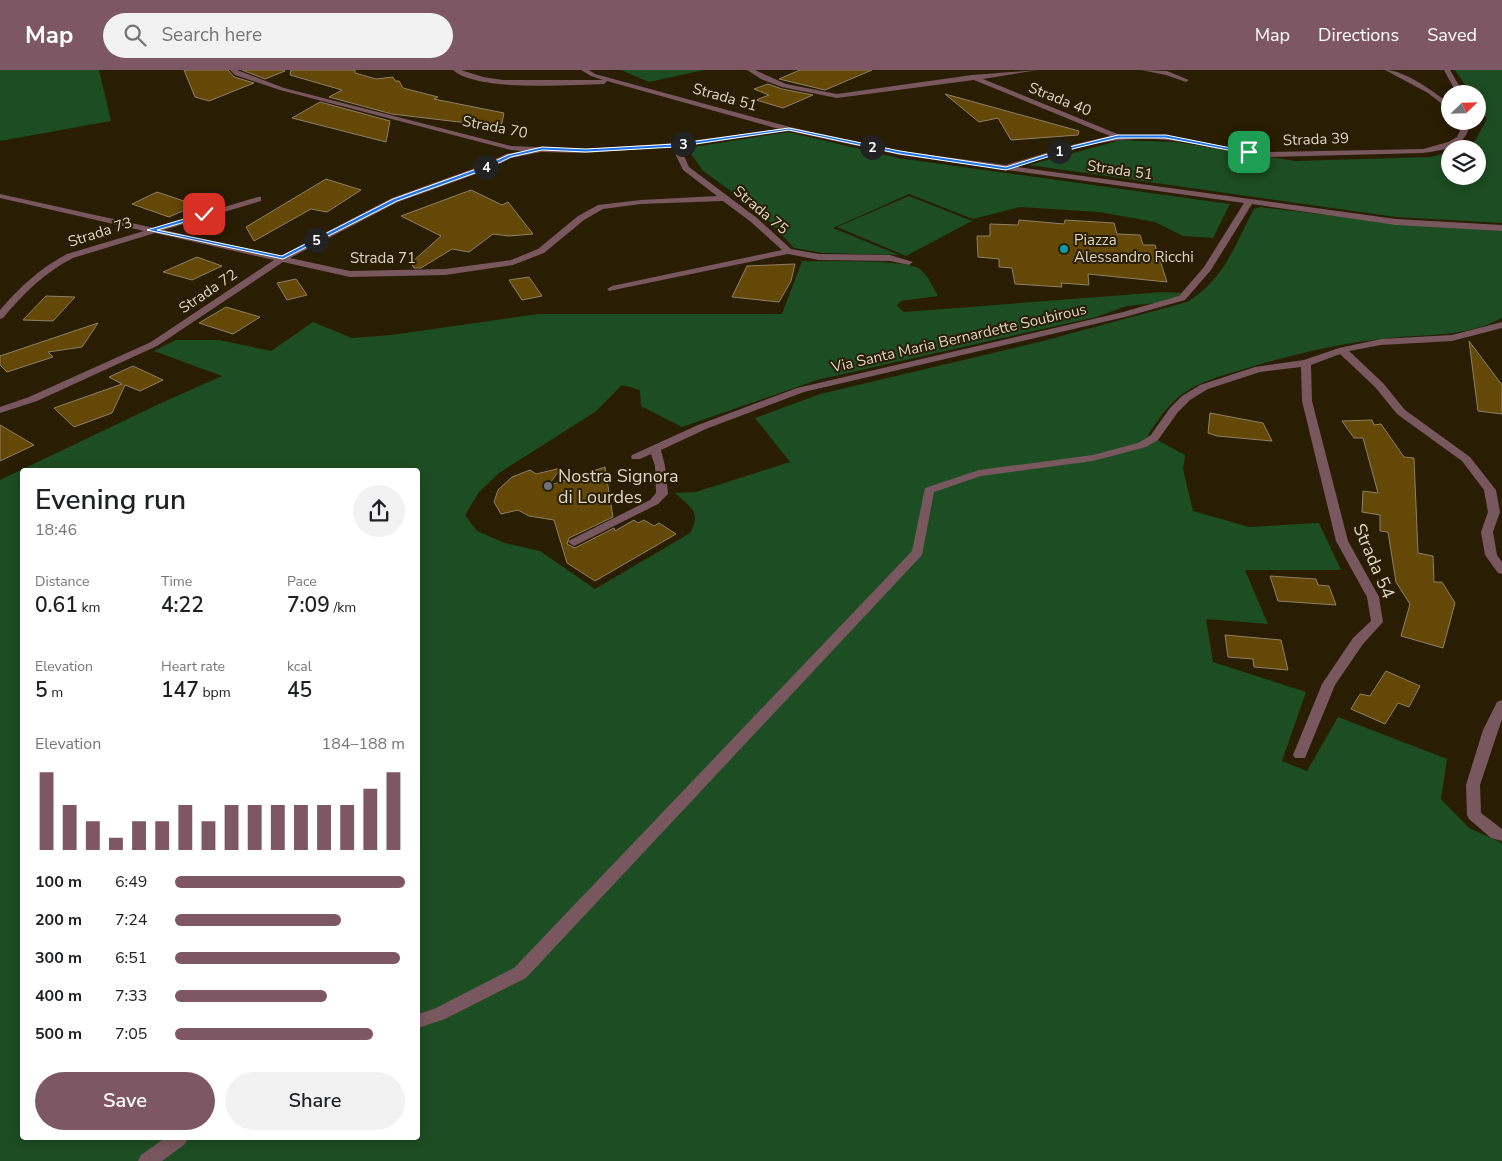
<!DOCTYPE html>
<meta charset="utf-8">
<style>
body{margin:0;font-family:"Nunito Sans",sans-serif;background:#f2f2f2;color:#202124;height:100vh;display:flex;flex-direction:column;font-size:19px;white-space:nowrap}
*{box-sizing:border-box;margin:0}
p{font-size:16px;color:#757577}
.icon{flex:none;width:28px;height:28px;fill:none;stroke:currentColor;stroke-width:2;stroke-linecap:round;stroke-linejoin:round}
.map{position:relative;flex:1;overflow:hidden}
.sheet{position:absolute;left:20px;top:398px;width:400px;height:672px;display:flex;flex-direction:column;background:#fff;border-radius:5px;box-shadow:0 2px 12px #0003}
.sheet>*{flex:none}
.needle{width:32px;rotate:67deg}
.tools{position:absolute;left:1441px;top:15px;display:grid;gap:10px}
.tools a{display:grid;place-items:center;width:45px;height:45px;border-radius:50%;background:#fff;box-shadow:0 2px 12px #0003;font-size:25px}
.pin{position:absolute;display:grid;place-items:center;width:42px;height:42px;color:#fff;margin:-21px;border-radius:10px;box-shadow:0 2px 8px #0006}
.km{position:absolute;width:25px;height:25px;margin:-12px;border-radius:50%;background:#222;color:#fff;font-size:14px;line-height:25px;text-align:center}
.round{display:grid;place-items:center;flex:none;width:52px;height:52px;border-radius:26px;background:#f2f2f2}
.summary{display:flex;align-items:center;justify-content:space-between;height:85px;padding:0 15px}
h1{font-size:28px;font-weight:600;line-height:38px}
.stats{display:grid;grid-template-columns:repeat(3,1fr);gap:8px;height:85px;padding:5px 15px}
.stats div{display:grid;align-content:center}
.stats b{font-size:21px;font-weight:600}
.stats small{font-size:14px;font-weight:400}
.stats p{font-size:14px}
.chart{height:140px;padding:10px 15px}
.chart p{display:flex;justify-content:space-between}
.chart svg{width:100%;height:90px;margin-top:5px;stroke:#7e5765;stroke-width:6}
.button{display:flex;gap:10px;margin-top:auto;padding:10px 15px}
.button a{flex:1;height:58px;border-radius:30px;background:#7e5765;color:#fff;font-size:20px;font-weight:600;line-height:58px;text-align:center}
.button a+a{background:#f2f2f2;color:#202124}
ul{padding:0 15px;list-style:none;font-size:16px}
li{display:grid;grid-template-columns:80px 60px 1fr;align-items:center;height:38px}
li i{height:12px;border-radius:6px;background:#7e5765}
header{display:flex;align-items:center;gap:30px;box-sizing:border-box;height:70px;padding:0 25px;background:#7e5765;color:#fff}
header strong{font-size:24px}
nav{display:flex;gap:28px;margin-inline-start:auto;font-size:18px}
.search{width:350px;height:45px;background:#f2f2f2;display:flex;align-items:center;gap:12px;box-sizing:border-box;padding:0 18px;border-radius:28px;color:#757577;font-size:19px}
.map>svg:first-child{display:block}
.green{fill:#1d4d22;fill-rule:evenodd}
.building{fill:#634808;stroke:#8f8065}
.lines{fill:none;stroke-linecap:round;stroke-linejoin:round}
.minor{fill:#79575f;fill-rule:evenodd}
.route{fill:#1a73e8;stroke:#fff}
.culture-dot{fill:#0f9aa8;stroke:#291d04;stroke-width:2}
.worship-dot{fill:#6b7280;stroke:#291d04;stroke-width:2}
.labels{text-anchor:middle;stroke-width:4;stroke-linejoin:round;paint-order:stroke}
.far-street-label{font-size:15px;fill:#ddd5c6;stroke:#291d04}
.far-poi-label{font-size:15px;fill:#ddd5c6;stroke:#291d04;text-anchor:start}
.poi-label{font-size:18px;fill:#ddd5c6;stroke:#291d04;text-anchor:start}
.street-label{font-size:18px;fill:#ddd5c6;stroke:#291d04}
</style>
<header>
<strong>Map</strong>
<div class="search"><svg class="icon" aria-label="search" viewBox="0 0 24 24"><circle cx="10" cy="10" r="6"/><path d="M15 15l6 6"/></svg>Search here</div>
<nav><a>Map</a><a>Directions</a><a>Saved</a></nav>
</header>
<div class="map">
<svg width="1502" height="1091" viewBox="0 0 1502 1091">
<rect width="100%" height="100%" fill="#291d04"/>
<path class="green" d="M0,0H99L111,51L0,71Z
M621,0H704L649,12Z
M1455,0H1502V153L1396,147L1029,95L1121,70L1175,72L1295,91L1430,87L1450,82V106H1478V79H1462L1472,76L1487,49L1478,34V24H1471Z
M788,62L898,88L1230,134L1213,168L1183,166L1155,152L1099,142L1020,137L973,149L909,124L833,158L899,185L823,183L794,178L760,142L703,101L687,78Z
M909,126L972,151L906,186L837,157Z
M1260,137L1394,153L1502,161V248C1467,267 1428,264 1390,268C1340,273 1289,285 1241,300C1221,306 1198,312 1181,325C1167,336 1158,350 1148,365L1185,385L1183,399L1193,441L1249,457L1319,453L1341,500H1245L1268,554L1206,549L1213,592L1306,622L1282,691L1307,701L1338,647L1447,689L1441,729L1469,758L1502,773V1091H0V410L159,334L222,306L154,281L176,270H219L271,281L313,252L352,268L391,265L538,244H782L802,191C825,192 901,189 918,198C928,204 932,216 938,226L901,231L897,236L904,242L1163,222L1181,223L1179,227L1156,233L1127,236L1096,247L817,310L682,357L641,336L640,320L622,315L595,342L499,403L479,422L465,445L477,461L505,473L540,481L595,519L690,463C702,442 690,437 675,423L696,422L790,392L755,348L820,324L1043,271L1187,232C1225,209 1234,176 1254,139ZM22,400H418V1068H22Z"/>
<path class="building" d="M184,0H228L234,7L254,13L209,31L195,27Z
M242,0H284L285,1L265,9Z
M291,0H355V3L376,9L393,7L395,11H399L403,18L438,27L434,29L504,43L501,57L392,44L329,27L342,20L290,5Z
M800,0H872L825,20L779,9Z
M768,14L782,19L813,25L783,38L756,30L769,25L754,19Z
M945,24L1079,61L1078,65L1011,70L998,48L979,52Z
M320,32L390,51L386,72L292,48Z
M326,109L361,120L327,142L311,139L254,171L246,157Z
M471,120L502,135L508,132L533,164L509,166L493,164L469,182L452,179L421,198H414L411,193L441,166L401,146Z
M157,122L196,135L169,147L132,134Z
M1019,150L1064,154L1065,150L1114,153L1117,164L1140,165L1143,175H1155L1167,212L1088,204L1089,215L1061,213L1062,217L1015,214L1012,198L999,197V189L978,187L977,166H990V154L1018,155Z
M197,187L222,196L192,210L163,202Z
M795,194L791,211L779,232L732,227L747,196Z
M529,207L542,226L522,230L509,210Z
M296,209L307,225L287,230L277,213Z
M46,226L75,227L53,251L23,250Z
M226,237L260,247L233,264L199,253Z
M98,253L82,277L48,282L53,287L7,302L0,295V286Z
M1469,271L1502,315V344L1478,341Z
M133,296L163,310L140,321L125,315L112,343L74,357L54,338L122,314L109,307Z
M1210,343L1263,353L1272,371L1217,366L1208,363Z
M1372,350L1374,355L1381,354L1404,387L1414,388L1418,483L1433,486L1434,512H1442L1455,533L1443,578L1401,566L1410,534L1396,512L1388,462L1380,461V445L1362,442L1363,421L1378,423L1363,368H1354L1342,351Z
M0,355L34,375L0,391Z
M605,397L613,447L569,468L567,474L575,478L614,458L615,461L634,450L638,453L644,450L654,456L659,453L676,464L595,511L567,493L554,450L529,446L518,440L501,444L494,432L498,420L512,407L530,400L536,404L561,398L548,416Z
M1270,506L1316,509L1318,515L1329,516L1336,535L1278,531Z
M1225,565L1281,570L1288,600L1254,597L1253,589L1228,587Z
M1386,601L1420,616L1409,637L1398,633L1385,654L1351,639L1360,624L1370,626Z"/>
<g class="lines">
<path class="minor" d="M230,0H237L284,18L511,76L585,79L675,73L779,59L607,11L604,14C569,15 478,22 453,0H461L483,7L503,10H603L591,6L581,0H589L595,4L790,57L900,81L1006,95L1072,75L1110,66L974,10L837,28L782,17L761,9L747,0H755L786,14L837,24L972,5L1038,0L983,9L1120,65L1169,66L1249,81L1269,82L1423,79L1448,72L1457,67L1460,61L1457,51H1465L1468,61C1462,78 1438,81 1423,83L1269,87C1231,84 1194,71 1155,69C1107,66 1062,82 1017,97L1396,149L1502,155V161L1396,155L1252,134L1211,200L1185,230L1125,247L804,322L706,359L661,380L665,396L668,424L658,434L574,476L568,472L570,470L650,430L656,423L655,396L651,384L640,389H632L631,387L632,385L698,355L797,318L1123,242L1179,226L1204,197L1244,133L900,85L788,61L680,77L689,97L757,148L791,179L819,184L890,185L913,192L909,195L890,191L819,190L788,184L609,221L607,219L612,216L782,180L751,152L723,131L641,134L603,139L584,150L544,183L513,195L445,205L350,207L283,192L157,276L37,331L0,343V337L29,327L151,272L274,190L155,163L73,188C44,203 24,223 3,248L0,249V240C20,217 40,198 67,184L144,161L0,128V124L154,158L258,127H261V131L164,160L280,186L392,128L481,96L506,84L523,81L511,80L280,20L235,5ZM672,77L683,100L717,126L641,130L598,135L578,146L538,179L511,190L445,199L350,201L290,188L398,132L487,100L511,88L541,82L585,83Z
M1141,0L1167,1L1189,10L1186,12L1166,5Z
M1385,0C1405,0 1434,22 1450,34V40L1428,23Z
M1444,0H1450L1464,24H1457Z
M1502,252V258L1452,271L1381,275L1349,281L1383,313L1405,340L1470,387L1496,420L1500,442L1493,462L1497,485L1502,492V504L1498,503L1485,485L1481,462L1488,442L1484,420L1462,391L1397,344L1375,317L1340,284L1311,295L1312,331L1348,471L1379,527L1383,552L1363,574L1335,615L1305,688H1295L1293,685L1322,614L1353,568L1371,551L1367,527L1336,471L1302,331L1301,297L1260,302L1208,319L1190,330L1178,342L1158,370L1146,377L1093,391L981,406L934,422L922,485L526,908L445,949L418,958V944L434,939L514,898L912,481L925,418L979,400L1093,385L1138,373L1150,366L1170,338L1182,326L1200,315L1255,297L1304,290L1339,278L1381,269L1452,265Z
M1502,630V649L1480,715L1481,743L1502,759V771L1491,768L1469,749L1467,745L1466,715L1483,660L1497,632Z
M165,1068H188L185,1074L162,1091H138L141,1085Z"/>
</g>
<path class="route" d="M789,58L900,81L1006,97L1073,76L1118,65H1166L1251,82L1249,84L1166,68H1118L1076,78L1006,100L900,84L789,60L675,77L586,82L542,80L511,87L486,99L397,131L283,189L147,160L204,143L206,146L157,160L282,186L393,129L482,97L508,85L542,77L586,79L675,74Z"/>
<circle class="culture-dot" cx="1064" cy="179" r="5"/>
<circle class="worship-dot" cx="548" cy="416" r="5"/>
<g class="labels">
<g class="far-street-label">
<text transform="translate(725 27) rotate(16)" y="5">Strada 51</text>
<text transform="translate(1060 29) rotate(22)" y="5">Strada 40</text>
<text transform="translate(495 57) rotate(11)" y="5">Strada 70</text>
<text transform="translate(1316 69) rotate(-2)" y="5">Strada 39</text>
<text transform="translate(1120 100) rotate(8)" y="5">Strada 51</text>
<text transform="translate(761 140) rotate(40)" y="5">Strada 75</text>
<text transform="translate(100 162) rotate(-18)" y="5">Strada 73</text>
<text x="383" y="193">Strada 71</text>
<text transform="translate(208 221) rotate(-34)" y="5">Strada 72</text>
<text transform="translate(959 268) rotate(-13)" y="5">Via Santa Maria Bernardette Soubirous</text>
</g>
<g class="far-poi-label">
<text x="1074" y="175">Piazza<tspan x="1074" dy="17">Alessandro Ricchi</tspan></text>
</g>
<g class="poi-label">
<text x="558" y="412">Nostra Signora<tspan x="558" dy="21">di Lourdes</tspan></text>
</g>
<g class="street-label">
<text transform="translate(1374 491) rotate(67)" y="6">Strada 54</text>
</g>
</g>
</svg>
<div class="tools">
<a><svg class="needle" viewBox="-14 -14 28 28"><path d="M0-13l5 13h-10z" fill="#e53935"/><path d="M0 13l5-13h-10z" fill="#757577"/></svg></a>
<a><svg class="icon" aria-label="layers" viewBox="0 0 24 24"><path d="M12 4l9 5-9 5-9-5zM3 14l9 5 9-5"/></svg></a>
</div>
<div class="pin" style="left:1249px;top:82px;background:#1e9e55"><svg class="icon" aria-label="arrive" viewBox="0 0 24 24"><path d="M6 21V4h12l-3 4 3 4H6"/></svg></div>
<div class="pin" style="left:204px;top:144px;background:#d93025"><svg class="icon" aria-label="check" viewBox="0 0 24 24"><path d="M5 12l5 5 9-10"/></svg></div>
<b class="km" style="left:1059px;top:81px">1</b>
<b class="km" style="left:872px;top:77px">2</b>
<b class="km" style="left:683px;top:74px">3</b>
<b class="km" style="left:486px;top:97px">4</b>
<b class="km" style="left:316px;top:170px">5</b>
<section class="sheet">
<div class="summary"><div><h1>Evening run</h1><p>18:46</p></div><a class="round"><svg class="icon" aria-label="share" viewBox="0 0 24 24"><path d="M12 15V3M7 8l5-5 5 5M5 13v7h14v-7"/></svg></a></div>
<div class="stats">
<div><p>Distance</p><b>0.61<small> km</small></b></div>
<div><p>Time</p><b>4:22</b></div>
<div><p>Pace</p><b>7:09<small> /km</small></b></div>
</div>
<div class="stats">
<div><p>Elevation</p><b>5<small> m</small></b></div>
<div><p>Heart rate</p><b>147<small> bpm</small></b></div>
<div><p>kcal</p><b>45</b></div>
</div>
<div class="chart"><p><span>Elevation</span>184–188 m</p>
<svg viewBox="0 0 160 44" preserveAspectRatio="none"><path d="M5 44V6M15 44V22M25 44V30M35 44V38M45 44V30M55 44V30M65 44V22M75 44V30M85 44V22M95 44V22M105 44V22M115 44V22M125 44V22M135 44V22M145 44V14M155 44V6"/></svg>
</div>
<ul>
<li><b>100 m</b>6:49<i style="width:100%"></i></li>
<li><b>200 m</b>7:24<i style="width:72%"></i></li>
<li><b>300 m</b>6:51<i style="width:98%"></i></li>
<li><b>400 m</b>7:33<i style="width:66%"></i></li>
<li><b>500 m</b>7:05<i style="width:86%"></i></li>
</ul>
<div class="button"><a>Save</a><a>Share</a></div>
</section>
</div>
